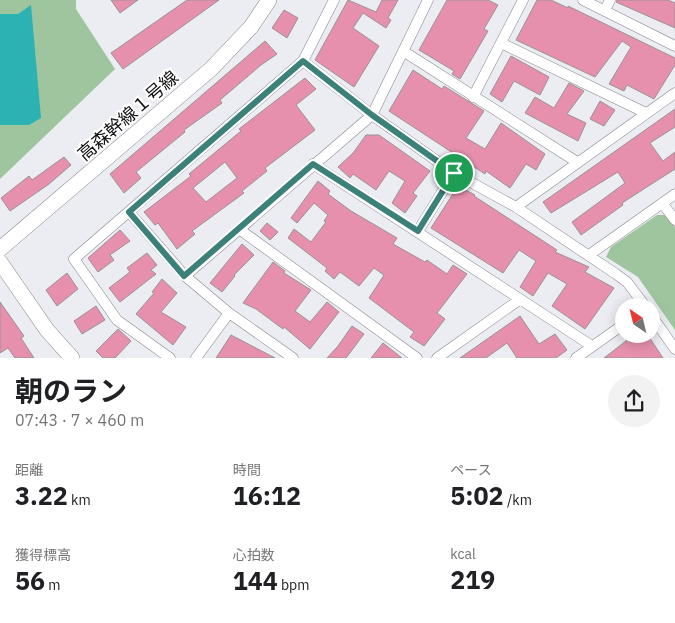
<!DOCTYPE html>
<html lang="ja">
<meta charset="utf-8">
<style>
body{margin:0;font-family:"IBM Plex Sans","Noto Sans JP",sans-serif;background:#f2f2f2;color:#202124;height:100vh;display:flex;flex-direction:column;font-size:19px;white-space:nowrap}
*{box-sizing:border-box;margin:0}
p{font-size:16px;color:#757577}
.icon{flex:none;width:28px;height:28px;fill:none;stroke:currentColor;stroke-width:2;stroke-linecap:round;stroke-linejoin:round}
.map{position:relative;height:358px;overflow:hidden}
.panel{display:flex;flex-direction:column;background:#fff;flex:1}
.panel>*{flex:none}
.needle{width:32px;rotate:325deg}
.controls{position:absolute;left:615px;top:298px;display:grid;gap:10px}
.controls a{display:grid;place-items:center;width:45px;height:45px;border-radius:50%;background:#fff;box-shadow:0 2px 12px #0003;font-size:25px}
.pin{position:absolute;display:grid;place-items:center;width:42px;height:42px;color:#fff;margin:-21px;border:2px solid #fff;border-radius:50%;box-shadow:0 1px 5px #0007}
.round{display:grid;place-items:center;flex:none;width:52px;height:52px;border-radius:26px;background:#f2f2f2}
.headline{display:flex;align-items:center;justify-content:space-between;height:85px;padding:0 15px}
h1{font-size:28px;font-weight:700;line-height:38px}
.stats{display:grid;grid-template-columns:repeat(3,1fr);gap:8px;height:85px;padding:5px 15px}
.stats div{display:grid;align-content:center}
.stats b{font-size:25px;font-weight:700}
.stats small{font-size:14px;font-weight:400}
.stats p{font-size:14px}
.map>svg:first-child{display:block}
.green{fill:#9fc59e}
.water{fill:#2db2b4}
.building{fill:#e690ad;stroke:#999294;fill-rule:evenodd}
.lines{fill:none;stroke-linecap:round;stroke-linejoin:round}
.street-casing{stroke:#85848b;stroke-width:11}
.secondary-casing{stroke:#85848b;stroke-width:16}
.street{stroke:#fff;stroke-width:10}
.secondary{stroke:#fff;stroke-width:15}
.route-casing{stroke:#fff;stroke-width:10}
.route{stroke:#3b8179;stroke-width:6}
.labels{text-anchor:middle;stroke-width:4.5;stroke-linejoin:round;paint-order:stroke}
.street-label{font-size:18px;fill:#0f0f11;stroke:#fff}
</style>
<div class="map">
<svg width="675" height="358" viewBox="0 0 675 358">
<rect width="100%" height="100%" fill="#ececf3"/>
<path class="green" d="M0,0H76V9L115,69L0,179Z
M657,215H667L675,227V330L638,277L606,257L611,247Z"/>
<path class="water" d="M31,5L41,118L29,125H0V14H18Z"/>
<path class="building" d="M111,0H138L120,13Z
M187,0H219L123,69L111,53Z
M348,0L376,12L382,0H398L388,18L391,20L386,28L363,13L353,28L379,46L354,87L315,60Z
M447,0H488L498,5L484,29L488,31L460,79L452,74L454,71L419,50Z
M537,0H551L568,8V6L675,58V65L654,99L627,85L624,91L609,84L631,47L622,41L595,77L516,40Z
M617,0H668L675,3V28L616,2Z
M284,10L298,18L287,38L272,28Z
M265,41L277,54L261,65L220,100L222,103L184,130L185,132L136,172L141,178L124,193L110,174Z
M511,56L549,77L540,95L514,81L502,102L490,94Z
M413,70L442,89L444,86L484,111L466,138L485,149L501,123L545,154L536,170L526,164L510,188L486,171L485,174L389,111Z
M305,78L316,89L296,105L315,130L265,168L267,171L242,191L244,193L192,231L195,234L177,249L158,223L155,225L144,212L191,176L189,174L241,131L239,129ZM225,162L237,178L206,202L193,188Z
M569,83L584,91L567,114L586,123L578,141L525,113L535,97L554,108Z
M600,101L615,110L604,126L590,119Z
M675,109V127L650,143L663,161L675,152V169L622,203L623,205L581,235L572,222L625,183L618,172L551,213L543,202Z
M366,135H379L430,171L413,193L417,196L405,213L392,203L405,181L389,171L376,190L353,174L350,178L338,167L353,153Z
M64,157L71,165L49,184L10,211L1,198L29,176L32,180Z
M318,181L330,191L328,194L351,211L397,238L393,244L425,262L427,260L447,274L453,265L467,274L437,313L445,319L424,346L410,337L414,332L369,298L384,275L374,268L359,286L340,272L334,279L325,271L327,268L288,238L294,229L311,242L326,222L324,221L328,215L314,203L297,223L291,218Z
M458,186L475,195L474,196L557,250L555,252L589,267L585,272L614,288L585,329L552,306L567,284L548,273L533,296L520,287L536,261L519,250L503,273L431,228Z
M267,223L278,232L270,240L260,231Z
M120,230L130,241L110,255L114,260L98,272L88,258Z
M242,244L254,255L234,275L235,276L222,292L210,283Z
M147,253L157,265L151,270L156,274L120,302L109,288L130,272L127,268Z
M273,262L285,271L284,273L311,290L295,311L310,322L327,302L339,312L310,349L284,327L283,329L256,309L243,303Z
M67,273L78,289L57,306L46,290Z
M162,279L177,293L161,312L186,327L173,345L136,314L154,293L152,292Z
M0,302L24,336L21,338L34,358H15L8,348L0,353Z
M96,306L105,320L82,334L74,321Z
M520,316L539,344L555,334L567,350L556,358H517L507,343L486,358H460Z
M352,326L364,334L346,358H327L338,346Z
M118,329L131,341L115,358H103L96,351Z
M635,334H647L663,358H604Z
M231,335L275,358H216Z
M383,343L402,358H371Z"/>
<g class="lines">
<g class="street-casing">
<path id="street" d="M583,0L675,46
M605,10L610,0
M501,43L646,113
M403,51L577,162
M303,61L372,115L454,173L516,207L616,274L627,282L645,306
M473,97L523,0
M313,164L592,346
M662,203L675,220
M516,207L675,93
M129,212L185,276L229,313L293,358
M239,229L417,358
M418,231L454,173
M589,255L675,194
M185,276L372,115L428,0
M651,315L675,349
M170,358L117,320L74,259L303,61L334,0
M196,358L229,313
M437,358L519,300
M576,358L624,324"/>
</g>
<g class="secondary-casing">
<path id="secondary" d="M0,249L211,69L251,27L269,0
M0,262L47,330L72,358"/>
</g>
<use href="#street" class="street"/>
<use href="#secondary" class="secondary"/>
</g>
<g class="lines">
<g class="route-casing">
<path id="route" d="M303,61L372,115L454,173L418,231L313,164L184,276L129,212Z"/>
</g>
<use href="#route" class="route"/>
</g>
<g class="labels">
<g class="street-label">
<text transform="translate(128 116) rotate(-41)" y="6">高森幹線１号線</text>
</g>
</g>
</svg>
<div class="controls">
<a><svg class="needle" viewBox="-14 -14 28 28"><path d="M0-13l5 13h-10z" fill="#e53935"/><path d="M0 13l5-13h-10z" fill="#757577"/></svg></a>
</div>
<div class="pin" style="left:454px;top:173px;background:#1e9e55"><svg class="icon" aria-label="arrive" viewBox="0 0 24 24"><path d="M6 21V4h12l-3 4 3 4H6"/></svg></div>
</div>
<section class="panel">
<div class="headline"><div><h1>朝のラン</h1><p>07:43 · 7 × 460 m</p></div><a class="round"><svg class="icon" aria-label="share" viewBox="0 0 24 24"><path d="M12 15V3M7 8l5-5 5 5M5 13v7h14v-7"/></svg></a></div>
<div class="stats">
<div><p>距離</p><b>3.22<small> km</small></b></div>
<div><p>時間</p><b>16:12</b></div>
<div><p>ペース</p><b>5:02<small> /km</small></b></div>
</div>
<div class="stats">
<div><p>獲得標高</p><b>56<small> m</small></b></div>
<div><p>心拍数</p><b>144<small> bpm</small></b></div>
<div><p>kcal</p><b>219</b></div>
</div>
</section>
